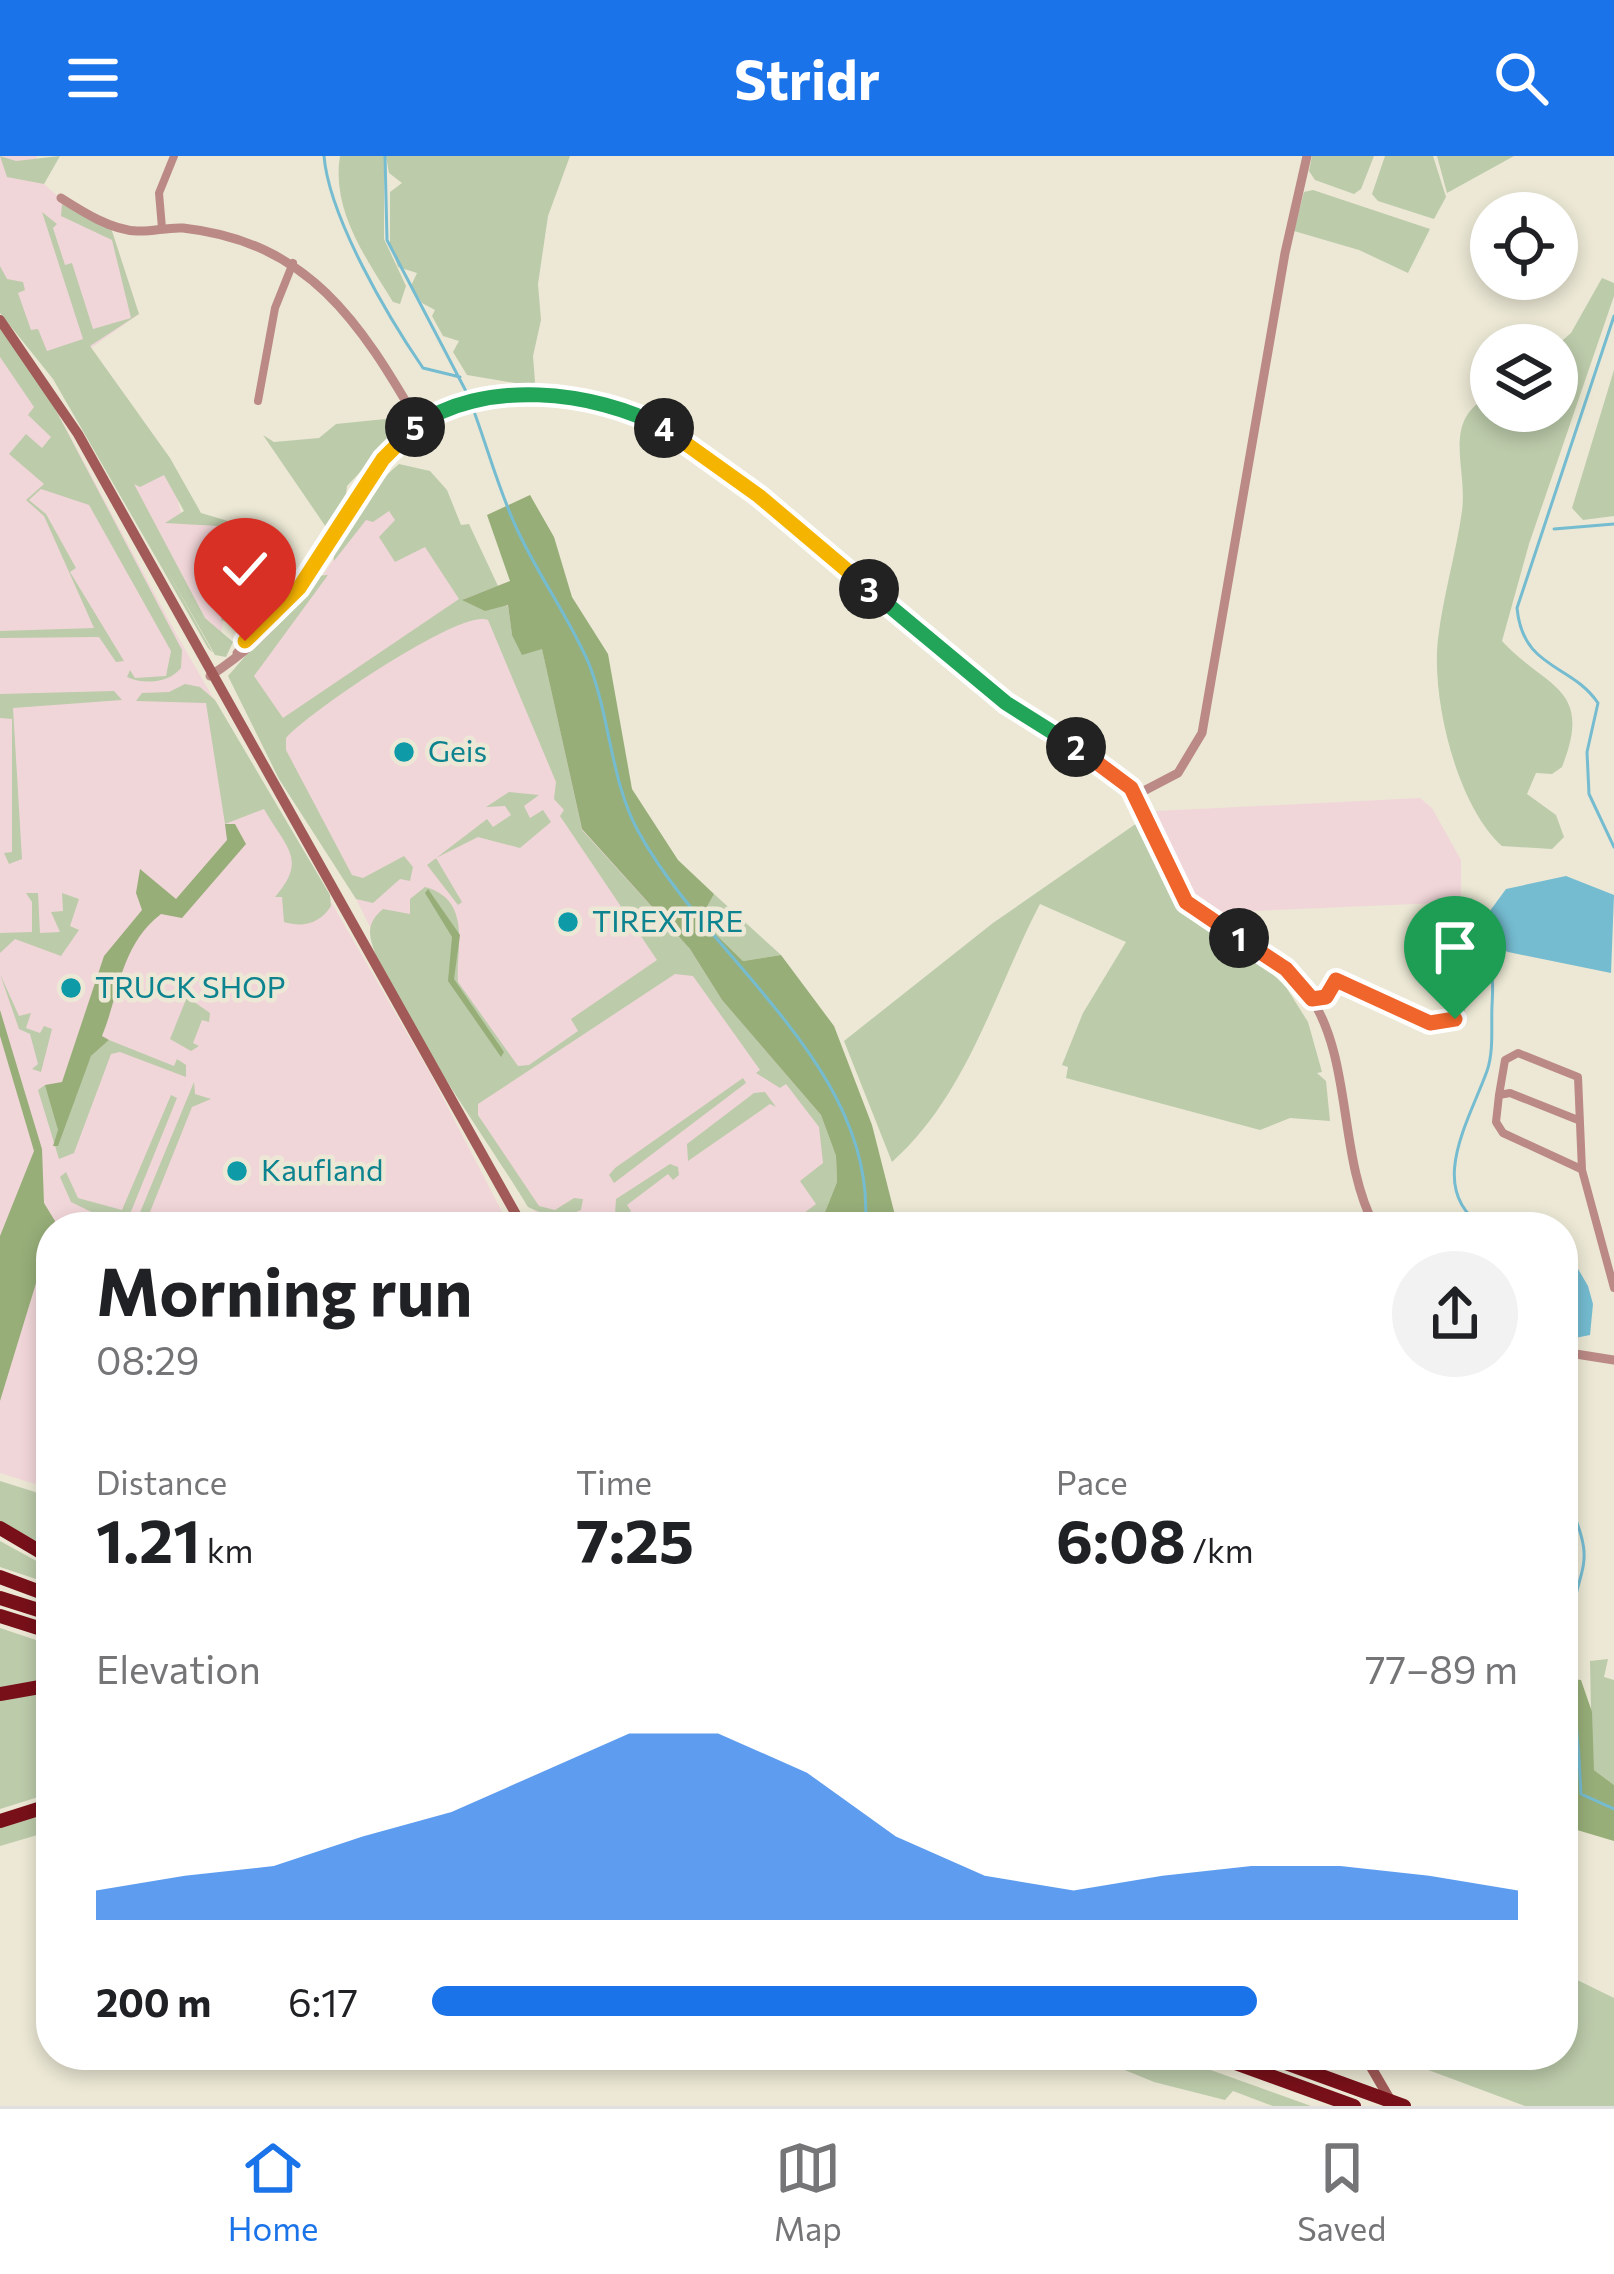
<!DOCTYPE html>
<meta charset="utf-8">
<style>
body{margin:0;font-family:Commissioner,sans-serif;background:#f2f2f2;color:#202124;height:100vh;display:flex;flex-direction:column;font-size:45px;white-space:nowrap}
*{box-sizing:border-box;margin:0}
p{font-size:39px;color:#757577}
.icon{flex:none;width:66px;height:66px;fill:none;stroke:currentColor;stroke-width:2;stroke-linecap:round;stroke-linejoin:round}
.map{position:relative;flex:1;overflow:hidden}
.details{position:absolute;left:36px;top:1056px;width:1542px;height:858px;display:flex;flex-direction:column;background:#fff;border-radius:48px;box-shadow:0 6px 18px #0003}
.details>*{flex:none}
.buttons{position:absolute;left:1470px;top:36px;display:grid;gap:24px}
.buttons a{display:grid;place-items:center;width:108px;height:108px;border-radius:50%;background:#fff;box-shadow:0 6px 18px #0003;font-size:60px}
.pin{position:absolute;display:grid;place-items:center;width:102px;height:102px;color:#fff;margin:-123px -51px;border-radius:50% 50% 50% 0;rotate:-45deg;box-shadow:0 0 12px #0007}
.pin .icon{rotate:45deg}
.km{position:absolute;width:60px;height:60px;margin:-30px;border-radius:50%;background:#222;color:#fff;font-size:33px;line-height:60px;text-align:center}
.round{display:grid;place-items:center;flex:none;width:126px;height:126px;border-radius:63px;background:#f2f2f2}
.headline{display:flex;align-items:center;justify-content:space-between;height:204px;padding:0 60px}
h1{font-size:66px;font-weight:700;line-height:90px}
.stats{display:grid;grid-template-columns:repeat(3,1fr);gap:18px;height:204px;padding:12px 60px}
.stats div{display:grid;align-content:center}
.stats b{font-size:60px;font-weight:700}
.stats small{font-size:33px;font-weight:400}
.stats p{font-size:33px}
.chart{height:336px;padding:24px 60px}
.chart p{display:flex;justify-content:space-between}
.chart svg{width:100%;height:216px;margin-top:12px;fill:#1a73e8;opacity:.7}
ul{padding:0 60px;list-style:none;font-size:39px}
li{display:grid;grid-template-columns:192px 144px 1fr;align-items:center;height:90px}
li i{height:30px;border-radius:15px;background:#1a73e8}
header{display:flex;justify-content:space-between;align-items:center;height:156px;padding:0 60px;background:#1a73e8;color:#fff;font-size:54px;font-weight:700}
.menu{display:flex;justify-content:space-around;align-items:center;height:168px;border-top:3px solid #e0e0e0;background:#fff;font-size:33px;color:#757577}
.menu a{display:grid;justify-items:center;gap:6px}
.menu .selected{color:#1a73e8}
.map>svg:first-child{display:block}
.industrial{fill:#f1d6d9}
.green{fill:#bccbaa}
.forest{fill:#97ae79}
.water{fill:#75bcd1}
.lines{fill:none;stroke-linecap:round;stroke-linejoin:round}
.stream{stroke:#75bcd1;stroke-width:3}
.minor{stroke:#bb8986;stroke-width:8}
.tertiary{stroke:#bb8986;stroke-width:9}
.secondary{stroke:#a15a57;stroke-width:10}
.motorway{stroke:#781019;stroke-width:14}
.split-1-casing{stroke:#fff;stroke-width:24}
.split-2-casing{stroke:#fff;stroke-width:24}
.split-3-casing{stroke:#fff;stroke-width:24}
.split-4-casing{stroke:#fff;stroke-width:24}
.split-5-casing{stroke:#fff;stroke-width:24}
.split-6-casing{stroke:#fff;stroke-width:24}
.split-1{stroke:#f0652b;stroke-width:15}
.split-2{stroke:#f0652b;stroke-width:15}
.split-3{stroke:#22a559;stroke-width:15}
.split-4{stroke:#f5b400;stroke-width:15}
.split-5{stroke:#22a559;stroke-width:15}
.split-6{stroke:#f5b400;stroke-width:15}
.culture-dot{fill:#0f9aa8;stroke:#ece8d5;stroke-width:4.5}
.labels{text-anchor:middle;stroke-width:9;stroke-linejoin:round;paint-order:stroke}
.culture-label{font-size:30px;fill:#0d838f;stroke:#ece8d5;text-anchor:start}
</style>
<header><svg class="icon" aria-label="menu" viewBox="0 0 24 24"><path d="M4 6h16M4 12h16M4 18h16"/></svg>Stridr<svg class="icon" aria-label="search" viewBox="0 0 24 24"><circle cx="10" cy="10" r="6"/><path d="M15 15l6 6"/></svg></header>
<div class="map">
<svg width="1614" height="1950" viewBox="0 0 1614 1950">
<rect width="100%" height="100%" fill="#ece8d5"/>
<path class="industrial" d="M0,0H36L44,28L71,52L111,72L139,158L63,212L0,150Z
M0,191L41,226L178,481L430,917L510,1071H51V1333L0,1317Z
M170,309L183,367L235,369L219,496L124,327Z
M408,318L466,441L522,421L591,663L830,965L818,1071H570L565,1063L535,1056L375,781L243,515L318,427L369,349Z
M1420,642L1432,652L1461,704V746L1206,757L1187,738L1156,655Z"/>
<path class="green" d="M0,0L16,5L60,0L44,28L7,21Z
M340,0H384V83L406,130L400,148L393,146C366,102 331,54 340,0Z
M386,0H570L548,60L538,128L541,164L533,200L535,226L528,234L515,227L467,219L453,196L459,185L443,180L432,160L435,154L422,147L411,130L417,117L398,111L390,88V36L402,27L389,17Z
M1312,0H1374L1361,33L1354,38L1315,24L1309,15Z
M1385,0H1433L1446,41L1434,63L1378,45L1372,38Z
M1437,0H1514L1447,37Z
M1313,34L1430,73L1408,117L1359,94L1294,75L1304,36Z
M62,48L111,72L139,158L90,190L170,302L201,357L238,368L224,456L232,466L245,469L285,435L328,374L263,279L274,286L319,282L336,268L405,261L402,271L347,330L344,356L305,418L250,476L221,464L236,371L165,367L184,355L164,319L140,331L134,328L205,462L233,486L226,501L215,499L164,409L213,497L208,492L53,223L0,157V110L7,123L23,126L25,134L18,137L31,174L38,173L47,195L83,183L42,56L57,68L53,72L65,109L72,107L93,173L131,162L112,84L61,60Z
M1602,122L1614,127V140L1529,388L1502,485C1546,533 1594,530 1562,611L1552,618L1536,617L1527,638L1556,659L1564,681L1552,693L1502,690C1457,650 1431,543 1438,483C1443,440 1456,398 1462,355C1468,311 1440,264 1491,239V255H1557V189L1571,177Z
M0,171L41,226L182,494L181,512C169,527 144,529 127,521L130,514L135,522L166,520L171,495L89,349L41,333L29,344L46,358L76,412L70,416L124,505L116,506L99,481L0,482V475L94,472L44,360L26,344L44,328L9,298L26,278L42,292L51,281L28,259L34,251L0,201Z
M1614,214V360L1583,364L1572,352Z
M399,308L430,315L447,334L461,369L469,368L498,430L464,443L508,450L512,479L542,492L582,674L690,793L722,844L821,959L836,1000L837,1026L819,1071L788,1069L816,1048L800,1025L823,1007L819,971L786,928L780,932L756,917L760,914L693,820L675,818L478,948V959L539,1050L555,1054L574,1042L583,1043L581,1054L557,1064L528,1051C498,1000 372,822 370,777C370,766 375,760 383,753L410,758V743L425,731C474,744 455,796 458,826L518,910L529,909L578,875L571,863L657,804L560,660L564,654L554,643L556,626L488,464C461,452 309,556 286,582V594L352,719L363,722L404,700L413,711L410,725L400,723L373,747L356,743L279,623L228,520L315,420L328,419L254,520L283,562L459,443L425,391L395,406L379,381L395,364L389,355L373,366L366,364L334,405C329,375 383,321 399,308Z
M185,528L200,531L215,544L330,739L331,750C321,767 303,772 284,766L282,741H275C308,703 286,692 264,653L225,668L206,547L136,545L142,537L169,536Z
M114,535L122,544L13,552L22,703L9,708L4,697L12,696V563L0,562V538Z
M509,636L539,639L524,650L530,662L543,654L551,666L520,692L478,681L436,702L462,746L458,749L427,709L487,663L493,671L511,659L505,650L486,651Z
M1137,667L1179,756L1258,804L1286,831L1308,866L1322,916L1317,917L1326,925L1330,965L1290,962L1260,974L1066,922L1068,911L1062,909L1083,857L1126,786L1040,748C994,836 968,938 892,1006L844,885L993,767Z
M26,737H38L40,777L60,776L51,756L63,755L62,737L79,743L70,770L79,774L61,800L15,783L0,797V777L32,776V746Z
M714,738L781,799L743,805L699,762Z
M0,818L19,860L31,857L26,872L40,877L44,870L52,873L41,916L32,913L38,908L30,878L19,873Z
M187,841L210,857L209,866L202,864L193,887L199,890L191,895L170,883Z
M109,884L174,910L177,903L186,909V921L120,896L111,898L74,997L59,1003L38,934L45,929L48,933L58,974L91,900Z
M743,922L746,927L614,1027L609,1019L615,1012Z
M194,926L195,938L211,943L192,951L144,1071H134Z
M765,936L776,951L770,948L688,1005L687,988L754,937Z
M171,939L177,942L128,1063L116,1068L71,1046L60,1021L66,1016L78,1042L122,1054Z
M670,1008L678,1011L679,1019L673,1024L668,1018L627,1049L631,1055L626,1059L615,1058L616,1043Z
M0,1325L51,1341V1393L0,1365Z
M0,1385L51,1413V1428L0,1411Z
M0,1472L51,1489V1524L0,1533Z
M1608,1503L1604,1521L1614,1524V1629L1594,1614L1592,1603L1590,1505Z
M51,1534V1637L0,1653V1543Z
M51,1653V1675L0,1690V1668Z
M1563,1817L1614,1842V1950H1525L1388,1899H1563Z
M1088,1899H1169L1311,1950H1273L1233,1935L1225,1944L1154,1926Z"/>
<path class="forest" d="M530,339L554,381L572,441L608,498L632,633L678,704L714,738L700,763L743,805L781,799L834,870L872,969L898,1071H819L837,1026L836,1000L821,959L722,844L690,793L582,673L542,493L522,499L512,479L508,449L485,455L462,444L510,425L487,359Z
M225,668H235L246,688L182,762L161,758C120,790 120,836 102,880L109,884L91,900L58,990H53L58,974L45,929L62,926L104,800L142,754L136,737L140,713L176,743L227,684Z
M428,733L460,779L454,823L504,896L501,901L448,825L452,781L425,737Z
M0,854L42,993L44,1047L55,1065L0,1245V1080L34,995L0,880Z
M1571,1523L1581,1524L1592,1556L1594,1614L1614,1629V1685L1567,1671L1563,1592L1571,1579Z"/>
<path class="water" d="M1566,720L1614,739L1611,817L1508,796L1481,784L1484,763L1506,733Z
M1563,1087L1588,1130L1593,1148L1590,1179L1565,1184Z"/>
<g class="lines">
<path class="stream" d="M324,0C329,61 388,161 423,212L460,221
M385,0L387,84L469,241
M1614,160L1517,452C1523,514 1571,507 1598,547L1587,596L1589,638L1614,691
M472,250C487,290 498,332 516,371C537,418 569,461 589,508C610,561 611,626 638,675C707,802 879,913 865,1071
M1554,373L1614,368
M1484,1071C1425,1034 1469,965 1487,915C1494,895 1491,870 1492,850C1493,828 1495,816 1481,799L1485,787
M1563,1335C1604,1418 1573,1405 1571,1479C1570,1519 1576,1561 1579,1601
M1563,1585L1570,1586L1579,1601L1581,1638L1614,1653"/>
<path class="minor" d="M162,72L159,37L174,0
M258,245L275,152L293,107
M1312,843L1326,840L1336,824C1365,837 1433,885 1460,857L1466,818
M1499,939L1505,904L1518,897L1578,921L1582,1014L1614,1132
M1578,964L1510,937L1499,939L1496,966L1503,977L1581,1013"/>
<path class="tertiary" d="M61,42C83,56 111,74 137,75C152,76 167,71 183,72C309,86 360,166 419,268
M237,497L283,448
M210,520C237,502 265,480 284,454C340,381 371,280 464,247C654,182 868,445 1004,546C1042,575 1092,592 1125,626C1159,660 1157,720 1193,753C1228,786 1280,796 1309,838C1354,906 1337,999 1375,1071
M1136,639L1178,617L1202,577L1285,97L1307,0
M1563,1196L1614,1204"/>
<path class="secondary" d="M0,164L78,278L523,1071
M1364,1899L1392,1947"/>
<path class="motorway" d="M0,1372L51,1402
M0,1421L51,1440
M0,1442L51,1458
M0,1460L51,1476
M0,1538L51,1529
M0,1665L51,1649
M1213,1899L1354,1950
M1264,1899L1404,1950"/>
</g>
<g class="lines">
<g class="split-1-casing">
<path id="split-1" d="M1239,782L1286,813L1312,843L1326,841L1336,824L1430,867L1455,863"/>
</g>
<g class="split-2-casing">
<path id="split-2" d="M1076,591L1131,632L1186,746L1239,782"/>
</g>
<g class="split-3-casing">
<path id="split-3" d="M869,433L1006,547L1076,591"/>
</g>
<g class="split-4-casing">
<path id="split-4" d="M664,272L759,340L869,433"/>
</g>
<g class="split-5-casing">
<path id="split-5" d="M415,271C482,222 594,234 664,272"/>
</g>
<g class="split-6-casing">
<path id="split-6" d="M245,485L299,432L383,303L415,271"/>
</g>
<use href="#split-1" class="split-1"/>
<use href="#split-2" class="split-2"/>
<use href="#split-3" class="split-3"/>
<use href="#split-4" class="split-4"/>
<use href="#split-5" class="split-5"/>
<use href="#split-6" class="split-6"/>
</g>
<g class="culture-dot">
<circle cx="404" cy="596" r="12"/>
<circle cx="568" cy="766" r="12"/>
<circle cx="71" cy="832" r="12"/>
<circle cx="237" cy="1015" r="12"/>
</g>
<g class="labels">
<g class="culture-label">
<text x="428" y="606">Geis</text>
<text x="592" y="776">TIREXTIRE</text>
<text x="95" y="842">TRUCK SHOP</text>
<text x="261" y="1025">Kaufland</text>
</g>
</g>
</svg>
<div class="buttons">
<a><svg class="icon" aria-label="locate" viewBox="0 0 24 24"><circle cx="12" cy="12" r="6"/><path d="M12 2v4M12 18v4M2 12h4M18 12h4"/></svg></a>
<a><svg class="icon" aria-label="layers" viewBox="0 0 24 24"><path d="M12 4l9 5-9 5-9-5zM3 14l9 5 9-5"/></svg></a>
</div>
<div class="pin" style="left:1455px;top:863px;background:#1e9e55"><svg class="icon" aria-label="arrive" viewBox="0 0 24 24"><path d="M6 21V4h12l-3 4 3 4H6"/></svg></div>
<div class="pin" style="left:245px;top:485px;background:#d93025"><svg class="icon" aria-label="check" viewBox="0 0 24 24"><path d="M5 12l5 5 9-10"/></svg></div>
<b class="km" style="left:1239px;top:782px">1</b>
<b class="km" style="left:1076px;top:591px">2</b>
<b class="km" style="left:869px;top:433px">3</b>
<b class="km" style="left:664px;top:272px">4</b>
<b class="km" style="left:415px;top:271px">5</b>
<section class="details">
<div class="headline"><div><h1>Morning run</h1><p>08:29</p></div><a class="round"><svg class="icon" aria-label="share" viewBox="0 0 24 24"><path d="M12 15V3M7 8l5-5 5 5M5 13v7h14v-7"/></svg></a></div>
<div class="stats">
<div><p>Distance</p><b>1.21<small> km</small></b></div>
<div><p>Time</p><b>7:25</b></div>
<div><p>Pace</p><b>6:08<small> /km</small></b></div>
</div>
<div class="chart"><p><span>Elevation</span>77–89 m</p>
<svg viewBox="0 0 160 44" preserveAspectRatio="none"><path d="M0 44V38L10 35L20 33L30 27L40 22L50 14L60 6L70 6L80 14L90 27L100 35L110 38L120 35L130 33L140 33L150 35L160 38V44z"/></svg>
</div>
<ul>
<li><b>200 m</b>6:17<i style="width:76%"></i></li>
</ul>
</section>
</div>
<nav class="menu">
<a class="selected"><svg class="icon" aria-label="home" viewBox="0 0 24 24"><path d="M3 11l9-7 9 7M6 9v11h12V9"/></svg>Home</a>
<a><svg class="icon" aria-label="map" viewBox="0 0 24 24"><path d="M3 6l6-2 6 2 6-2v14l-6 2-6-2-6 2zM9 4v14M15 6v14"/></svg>Map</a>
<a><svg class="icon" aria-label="saved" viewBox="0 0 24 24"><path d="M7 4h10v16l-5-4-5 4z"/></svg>Saved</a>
</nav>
